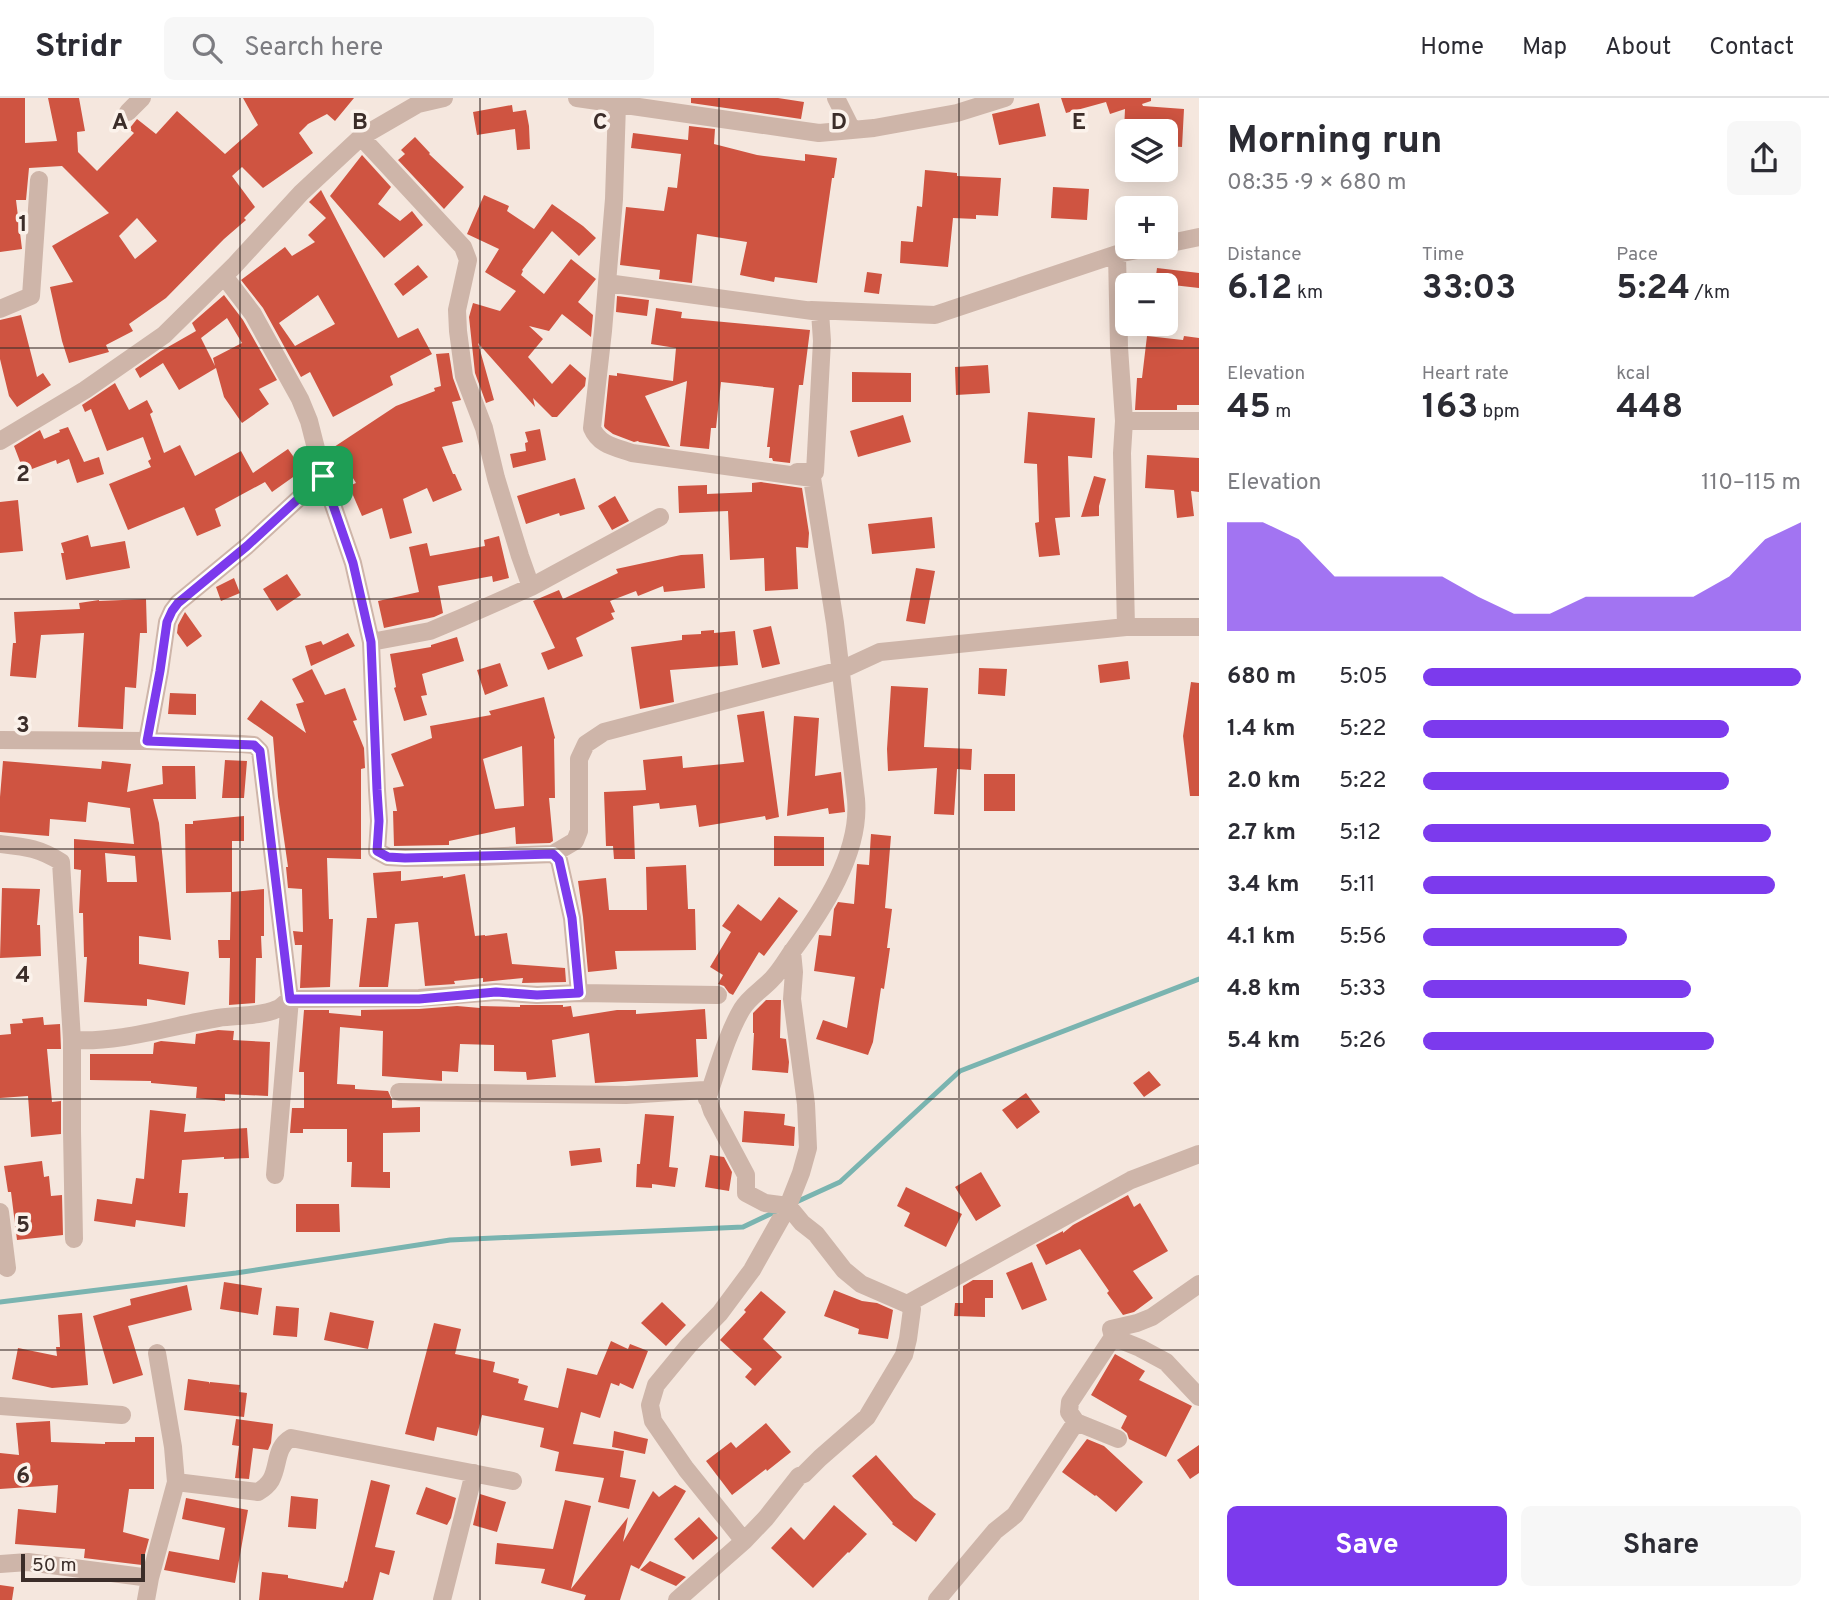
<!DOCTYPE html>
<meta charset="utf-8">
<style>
body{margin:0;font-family:Overpass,sans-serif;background:#f7f7f7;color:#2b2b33;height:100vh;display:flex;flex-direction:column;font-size:26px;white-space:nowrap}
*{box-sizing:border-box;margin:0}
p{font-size:23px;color:#7c7c81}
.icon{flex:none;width:38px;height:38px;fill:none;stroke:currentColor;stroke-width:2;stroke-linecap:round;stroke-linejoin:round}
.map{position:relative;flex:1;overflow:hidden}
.details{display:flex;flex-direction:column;background:#fff;width:630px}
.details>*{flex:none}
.fabs{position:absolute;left:1115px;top:21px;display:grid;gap:14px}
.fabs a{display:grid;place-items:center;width:63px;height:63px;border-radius:10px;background:#fff;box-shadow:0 4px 18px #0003;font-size:35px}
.scale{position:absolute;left:21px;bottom:18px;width:124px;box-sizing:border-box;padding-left:7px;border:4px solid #3b2d29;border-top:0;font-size:19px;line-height:24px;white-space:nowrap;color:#3b2d29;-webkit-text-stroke:5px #fbf2eb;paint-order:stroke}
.pin{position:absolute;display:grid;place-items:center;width:60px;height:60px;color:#fff;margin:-30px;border-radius:14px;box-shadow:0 4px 10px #0006}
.round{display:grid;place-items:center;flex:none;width:74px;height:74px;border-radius:10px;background:#f7f7f7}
.overview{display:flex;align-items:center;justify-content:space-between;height:119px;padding:0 28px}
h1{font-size:38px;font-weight:700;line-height:52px}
.metrics{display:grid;grid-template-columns:repeat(3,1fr);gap:10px;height:119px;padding:7px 28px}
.metrics div{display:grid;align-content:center}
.metrics b{font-size:35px;font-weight:700}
.metrics small{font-size:19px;font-weight:400}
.metrics p{font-size:19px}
.chart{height:196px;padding:14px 28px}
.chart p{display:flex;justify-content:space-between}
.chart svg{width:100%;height:126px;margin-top:7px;fill:#7c3aed;opacity:.7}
.primary-button{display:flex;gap:14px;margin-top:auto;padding:14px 28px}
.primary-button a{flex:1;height:80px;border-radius:10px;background:#7c3aed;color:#fff;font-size:28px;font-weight:700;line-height:80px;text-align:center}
.primary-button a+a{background:#f7f7f7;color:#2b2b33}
ul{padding:0 28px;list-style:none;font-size:23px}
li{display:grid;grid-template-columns:112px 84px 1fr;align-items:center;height:52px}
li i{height:18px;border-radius:9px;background:#7c3aed}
header{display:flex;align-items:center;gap:42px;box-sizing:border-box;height:98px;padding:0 35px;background:#fff;border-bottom:2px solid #e1e1e2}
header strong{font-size:33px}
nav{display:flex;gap:38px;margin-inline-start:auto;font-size:24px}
.search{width:490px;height:63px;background:#f7f7f7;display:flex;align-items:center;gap:18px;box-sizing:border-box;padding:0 24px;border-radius:10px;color:#7c7c81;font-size:26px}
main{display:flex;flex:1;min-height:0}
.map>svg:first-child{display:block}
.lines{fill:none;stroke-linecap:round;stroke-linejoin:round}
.stream{stroke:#7ab4b0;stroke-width:5}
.building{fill:#cf5441;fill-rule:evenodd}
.minor{stroke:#ceb5a9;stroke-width:18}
.route-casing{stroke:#fff;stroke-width:14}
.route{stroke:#7c3aed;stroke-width:9}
.grid{fill:none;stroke:#3b2d29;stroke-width:2;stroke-opacity:0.55}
.grid-label{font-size:23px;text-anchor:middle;font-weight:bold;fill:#3b2d29;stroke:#fbf2eb;stroke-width:7;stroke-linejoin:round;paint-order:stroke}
</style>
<header>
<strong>Stridr</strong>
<div class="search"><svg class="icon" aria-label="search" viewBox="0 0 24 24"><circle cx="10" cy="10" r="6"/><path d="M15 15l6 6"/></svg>Search here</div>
<nav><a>Home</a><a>Map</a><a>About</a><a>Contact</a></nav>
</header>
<main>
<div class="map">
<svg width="1199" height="1502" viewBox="0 0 1199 1502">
<rect width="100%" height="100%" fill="#f5e7de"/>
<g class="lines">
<path class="stream" d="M794,1105L840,1084L960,973L1199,881
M0,1204L236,1175L450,1142L743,1129L779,1112"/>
</g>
<path class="building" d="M0,0H25V45L57,43L48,0H79L85,33L77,34L78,54L97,73L134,35L129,31L137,21L156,36L177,13L225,56L258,27L243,0H354L335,23L327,16L308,26L299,35L313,55L263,90L242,69L232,78L255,109L244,120L246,122L224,141L166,200L129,226L133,233L106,247L109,254L69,265L62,243L50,189L73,184L52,148L109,115L62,68L29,70L26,102H16L22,151L0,154ZM137,120L157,143L135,161L119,138Z
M691,0H778L804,4L801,21L691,5Z
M1061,0H1151V3L1142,6L1143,8L1184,11L1182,49L1166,48V33H1124L1125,11L1110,16L1106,4L1066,15Z
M1039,5L1046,38L999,47L992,16Z
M512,7L513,14L526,12L529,28L530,51L517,52L515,31L477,37L473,14Z
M689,28L715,31L714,46L757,57L805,63V56L837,60L834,80H832L817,185L775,179L774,184L740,177L747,144L697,136L692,185L659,181L660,172L620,167L626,109L664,113L668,89L677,90L681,56L631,50L633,35L688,42Z
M415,39L430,55L429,56L464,89L444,111L398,62L405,56L401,52Z
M362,57L391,89L378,106L400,123L412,113L423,127L384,160L330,98Z
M925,72L957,75V78L1001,80L998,118L976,117V121L953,120L948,169L900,165L901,143L913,144L917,108L922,109Z
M1053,89L1089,91L1087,122L1051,120Z
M321,92L398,240L418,230L432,256L390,278L393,287L333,319L310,274L301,279L263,210L241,182L285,149L292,158L315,144L308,137L326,120L309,104ZM318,197L335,226L295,248L279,225Z
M484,97L509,108L507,113L534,131L552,106L583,128L596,140L579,158L552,133L522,172L523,173L521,177L544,196L571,161L596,181L578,204L593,217L591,239L562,216L549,233L529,228L543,241L528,259L552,286L570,266L586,280L585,288L557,319H552L533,300L535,309L478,245L494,302L486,305L475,275L469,219L473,205L500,213L516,193L485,174L499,151L467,136Z
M418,167L428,179L403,198L394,186Z
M1157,170L1199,175V190L1155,185Z
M867,174L882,176L879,196L864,194Z
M224,197L243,222L277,282L259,291L269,306L242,325L224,299L216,270L179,292L163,265L140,280L135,271L161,253L196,233L192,225ZM227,220L242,245L213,260L215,268L201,240Z
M617,198L649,202L647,218L616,214Z
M656,210L682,214L681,220L810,232L803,287H799L790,365L773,363L772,360H769L770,349H767L774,290L721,284L716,330H711L709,351L680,348L687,283L645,298L670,349L639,344L638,343L634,344L613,336L605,330L604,328L609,277L617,278V275L673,283L676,250L651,246Z
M21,217L37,279L43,275L51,287L17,309L9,298L0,261V222Z
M1147,238L1183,242L1184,238L1199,240V307H1177V312H1135L1137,280H1142Z
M449,255L453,280L461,302L452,304L463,344L442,349L453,376H455L462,392L433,404L427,390L403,401L412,435L390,441L382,410L362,418L349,388L356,385L334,349L396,308L435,293L434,290L441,288L436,256Z
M988,267L990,295L956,297L955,269Z
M852,274L911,275V304H852Z
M115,285L129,312L147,302L153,314L150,316L164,355L180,347L195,378L241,353L253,375L288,351L303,372L272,394L265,384L215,411L221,428L197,438L184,409L128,432L109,386L151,369L148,363L151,361L143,339L107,353L91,311L85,314L82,307Z
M1028,314L1095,320L1092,360L1068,358L1070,419L1055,420L1060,457L1039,459L1035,425L1039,424L1037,366L1024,365Z
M903,317L911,344L858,359L850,333Z
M68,329L84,364L99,359L104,376L77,385L69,361L57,366L56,362L24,374L14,348L40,332L44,341L60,334L59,332Z
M540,331L546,362L513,370L510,356L526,353L525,345L528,344L525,334Z
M1147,357L1199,360V394L1191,393L1194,418L1177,420L1174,392L1145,390Z
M1094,378L1106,381L1099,408V418L1081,419Z
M575,380L585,411L560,418L559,415L526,426L517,398Z
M761,384L802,390L809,435L808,450L796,449L798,491L765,493L764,460L730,462L728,413L679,415L678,388L707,387V396L752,394V385Z
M615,398L629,423L612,432L598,408Z
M18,402L23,453L0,455V404Z
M932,419L935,450L872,456L868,426Z
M88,437L91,449L125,443L130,470L66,482L61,455H64L61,445Z
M499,438L509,480L493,484L492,478L438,488L443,515L434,519L384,530L378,503L419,494L409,449L427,445L430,458L485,448L484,442Z
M703,456L705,490L664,494L663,488L638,498L636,493L610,503L615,514L611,515L614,521L576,540L583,558L548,572L541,555L555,550L533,503L559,492L563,501L618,475L616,471L681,457Z
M916,470L935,473L925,526L906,523Z
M287,476L301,497L277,513L263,491Z
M234,480L240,495L221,503L216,489Z
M146,501L147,535H140L136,590L125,589L123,631L78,629L84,535L41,537L36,580L10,578L13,545H16L14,514L80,511L79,505L99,502V503Z
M185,514L202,538L187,549L177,535L178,527Z
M771,528L780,566L762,570L753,532Z
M714,532V535L735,533L738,567L670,572L674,604L640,611L631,549L682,542V537L701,536V533Z
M348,535L355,548L311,568L305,548L321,543L323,547Z
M457,539L464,563L422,576L427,597L421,598L427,617L404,623L394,590L396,589L390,556L431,549V547Z
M1128,563L1130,581L1100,585L1098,567Z
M500,565L508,588L485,597L477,572Z
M979,570L1007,571L1005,598L978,596Z
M312,571L325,597L345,590L357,622L353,623L364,650L365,670L361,671V761L327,760L329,821H333L330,889L300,890L302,847H295L293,833L303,834L302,791L288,790L286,769H288L278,699L273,639L247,621L261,602L306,635L296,606L304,604L292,581Z
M1191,584L1199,585V698H1190L1183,638Z
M891,588L928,590L924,649L972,651L971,672L957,671L954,717L934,716L937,670L888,673L887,651Z
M170,595L196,596V617L168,616Z
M544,599L555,640L554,641L555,700H549L553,743L550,745L516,746L515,729L449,743V747L394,748L393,713H397L393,690L404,688L391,656L432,640L430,628L491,617L489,613ZM522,648L524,708L495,711L483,661Z
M764,613L779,719L766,722L765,718L699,729L696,707L660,711L659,705L633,708L635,761H614L613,748H606L604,694L646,692L643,662L682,658L683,670L744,664L737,617Z
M794,618L819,620L815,678L841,674L845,714L829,716L828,710L787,718Z
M225,662L247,663L244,700H222Z
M3,663L101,671L102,663L131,666L127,694L163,686L162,668H195L196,701H153L159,725L171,842L139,838V866L189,874L185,907L147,901V908L84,904L87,859H84L83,815H79L81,772L74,771V741L134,746L130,710L88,704L86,724L50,721L49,738L0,734V699ZM105,755L135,758L137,784H107Z
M984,676H1015V713H984Z
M244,718V743H232V794L264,791V838H261L262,860H256L255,905L229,907L230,860H219L218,842H230L231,794L186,795L185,726H193V723Z
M871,736L891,738L885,810L892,811L887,850H890L884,891L881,890L873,944L868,957L816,941L823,922L847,930L855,879L814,873L819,837L831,838L834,811L838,804L854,806L857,766L869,767Z
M774,738L824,739V768H774Z
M686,767L688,811H695L696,852L615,853L617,871L588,874L583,819L578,783L606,780L609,812H647L646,769Z
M401,773V783L443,778V780L465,776L475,838L485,837V838L507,835L512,866L565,870L566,884L522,885L523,880L483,884V880L454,883L455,886L425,888L418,824L395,826L388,889H359L367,820H377L373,775Z
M2,790L40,791L37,827H40L41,858L0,860Z
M779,799L798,813L764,858L759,854L733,897L729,895L724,888L718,886L723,877L710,869L731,834L722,828L738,806L761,823Z
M766,902H781L780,940L786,941L789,964L788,975L752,972L754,935H753V915Z
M520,907H563V909L571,908L573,919L617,912H636V916L705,911L707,941H696L698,979L595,985L589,935L552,942L556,979L527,982L526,974L494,973V947L460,946L458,974L442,973V983L382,978L383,933L340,929L337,986L355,987V991L388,993L392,1002V1010L420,1009V1034L383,1035V1074H390V1090L351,1089L352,1064H347V1031H303V1035H290L292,1010H304V974H299L304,912H329V915L361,918V912L419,911L457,908L480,910V908L520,909Z
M43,919L44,927L60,926L61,951H47L52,1004L61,1003V1036L31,1039L28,998L0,1000V937L11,936L10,926L23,925L22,921Z
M218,932L234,933L233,942L270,944L268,998L225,996V1003L196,1000L197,989L151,985V983L90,982V956H153L154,945L161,943L195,946L196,936Z
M1149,973L1161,987L1144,999L1133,985Z
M1026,995L1040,1014L1017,1031L1002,1012Z
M150,1012L186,1016L184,1034L247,1030L249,1060L224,1061V1059L182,1062L179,1095H188L185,1129L136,1122L135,1129L94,1123L97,1101L132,1106L136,1080L144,1081Z
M744,1013L785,1016L784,1027L795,1029L794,1048L742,1044Z
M645,1016L674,1018L669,1069L678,1070L675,1089L652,1086V1090L636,1089L637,1066H640Z
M600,1050L602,1064L571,1068L569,1053Z
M710,1057L724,1059L732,1074L729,1093L705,1089Z
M42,1063L44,1079L49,1078L51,1098L62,1097L63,1137L17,1142L11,1094H8L4,1068Z
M981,1074L1001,1108L976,1123L955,1089Z
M906,1089L962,1116L946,1149L904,1128L910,1115L897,1108Z
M1128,1097L1134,1109L1140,1105L1168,1153L1133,1173L1153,1200L1134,1214L1123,1217L1107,1195L1109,1193L1080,1151L1046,1167L1036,1147L1063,1133V1135L1073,1127Z
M296,1106H339L340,1134H296Z
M1032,1164L1047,1202L1022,1212L1006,1175Z
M973,1182H993V1200H985V1219L954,1218L955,1205H963V1188Z
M224,1184L262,1190L258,1217L220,1211Z
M187,1187L192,1212L128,1228L143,1277L113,1286L93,1218L131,1207L130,1201Z
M834,1192L862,1203L877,1205L893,1212L888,1241L858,1236L859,1231L824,1218Z
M761,1193L786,1214L763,1241L782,1259L755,1288L745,1279L752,1271L720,1242L746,1214L744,1212Z
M662,1204L686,1227L666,1248L641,1225Z
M276,1208L299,1210L297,1239L273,1237Z
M330,1214L374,1223L368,1251L324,1242Z
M82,1215L88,1287L52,1290L12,1281L18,1250L57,1258L56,1249H60L58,1217Z
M434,1225L461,1231L455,1256L495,1264L493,1274L519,1281L518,1285L528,1288L524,1302L558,1310L567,1270L597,1277L611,1243L628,1251L630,1246L648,1253L633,1291L620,1285L619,1288L611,1285L600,1320L581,1314L573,1346L624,1353L620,1379L636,1382L629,1411L598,1404L604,1380L555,1373L559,1354L540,1349L544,1330L482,1317L477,1338L437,1329L434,1343L405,1336Z
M1115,1256L1145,1273L1139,1282L1192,1308L1166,1359L1129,1341L1127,1335L1121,1330L1127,1318L1091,1297Z
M188,1281L209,1284L210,1286V1284L240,1287L239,1294L247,1295L244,1319L184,1312Z
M236,1321L273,1326L271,1345L268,1352L253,1350L249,1381L235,1380L239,1348L232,1347Z
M50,1323L51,1344L105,1346V1344H135V1339H154V1391H129L123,1434L149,1441L142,1467L84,1460L85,1451L15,1446L18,1411L56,1415L58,1387L0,1391V1355L19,1357L16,1325Z
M766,1325L791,1354L767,1373L766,1371L732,1397L706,1363L731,1344L736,1350Z
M614,1333L648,1341L645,1356L612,1349Z
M1087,1341L1104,1348L1143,1384L1116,1414L1096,1397L1095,1398L1062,1374Z
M1199,1347V1375L1190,1381L1177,1362Z
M876,1357L914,1400L936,1416L916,1444L892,1426L893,1425L852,1378Z
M371,1382L390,1387L375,1449L395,1453L389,1477L380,1474L373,1502H259L262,1474L288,1477V1480L343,1490L345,1483L347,1484Z
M675,1387L686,1393L639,1471L631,1467L620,1502H584L586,1497L541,1485L545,1471L495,1466L497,1445L553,1451L565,1402L591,1408L571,1491L628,1419L623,1444L653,1393L659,1399Z
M426,1389L456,1400L451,1420L447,1427L416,1416Z
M480,1396L506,1404L497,1434L473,1427Z
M291,1398L318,1401L316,1431L288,1429Z
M186,1400L248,1412L235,1485L164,1472L169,1453L219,1462L225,1430L182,1421Z
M834,1407L867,1436L849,1455L848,1454L813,1490L771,1450L791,1429L804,1442Z
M699,1419L718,1440L693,1462L674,1441Z
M650,1463L686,1479L676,1488L640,1472Z
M0,1487L14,1489L12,1502H0Z"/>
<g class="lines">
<path class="minor" d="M577,0L819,35L874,30L957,15L1005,0
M836,0L852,32
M617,6L614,101L603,233L592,330C599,347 615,349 632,355L812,380L835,525L856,701C861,755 822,813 791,855C785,864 779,874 772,881C762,892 750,898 742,911C727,936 717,973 707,1001
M128,14L142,0
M361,39L463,149L468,162L457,212L458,233L464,278L484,330L496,380L520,458L531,489
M1166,146L1199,139
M1117,156L1119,249L1124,323L1122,355L1126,529
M224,178L253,216L300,301L309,323L323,378L353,465L371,544L377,692L379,723L377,753L388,759L405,760L480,759L553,756L559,762L572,820L579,895
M607,185L820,214L822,243L815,374H797
M0,211L31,198L39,82
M811,212L935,217L1117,156L1153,149
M1124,323H1199
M0,343L85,292L164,237L234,168L301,95L361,39L418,6L444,0
M371,544L430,533L461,520L531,489L660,419
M0,642L147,643L241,646L254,647L260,653L290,901L275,1077
M147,643L160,573L167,524L172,513L178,505L247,448L323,378
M0,746C26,749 39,750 61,764L72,942V1033L74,1141
M553,756L575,743L579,733V661L586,646L604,634L841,572L880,554L1126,529H1199
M72,942C121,945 170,928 218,920C237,917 259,919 277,911C282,909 286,904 290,901L419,900L496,894L537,897L579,895L718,897
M399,994L626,997L705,992L712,1013L746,1077V1095L765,1105L788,1108L802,1125L816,1136L844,1172L861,1186L907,1206L912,1211L908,1241L904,1257L867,1319L820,1360L804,1376L799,1378L766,1420L744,1443L677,1502
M0,1114L7,1170
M907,1206L1131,1082L1199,1056
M1113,1239L1140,1250L1166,1264L1199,1299
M0,1308L122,1317
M1076,1324L1118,1341
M176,1384L258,1394C263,1391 268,1387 271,1382C279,1368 275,1349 291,1340L513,1383
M744,1443L686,1371L653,1323L650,1307L656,1287L689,1247L720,1215L752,1172L788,1108L801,1075L808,1050L806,1006L792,901L794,874L792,853
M0,1466L28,1464L150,1480
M146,1502L150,1480L176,1384L173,1349L157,1255
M442,1502L474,1375
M937,1502L995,1433L1015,1417L1076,1324L1069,1314L1070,1304L1113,1239L1111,1231L1137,1225L1152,1219L1199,1186"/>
</g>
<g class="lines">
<g class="route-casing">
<path id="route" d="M323,378L353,465L371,544L377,692L379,723L377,753L388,759L405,760L553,756L559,762L572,820L579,895L537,897L496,894L419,901H290L260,653L254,647L147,643L160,573L167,524L172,513L178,505L247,448Z"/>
</g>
<use href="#route" class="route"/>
</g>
<path class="grid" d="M240,0V1502M480,0V1502M719,0V1502M959,0V1502M0,250H1199M0,501H1199M0,751H1199M0,1001H1199M0,1252H1199"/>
<g class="grid-label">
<text x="120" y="31">A</text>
<text x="360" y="31">B</text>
<text x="600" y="31">C</text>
<text x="839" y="31">D</text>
<text x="1079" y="31">E</text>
<text x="23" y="133">1</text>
<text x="23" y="383">2</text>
<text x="23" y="634">3</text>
<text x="23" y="884">4</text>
<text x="23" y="1134">5</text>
<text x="23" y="1385">6</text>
</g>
</svg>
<div class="fabs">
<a><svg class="icon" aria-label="layers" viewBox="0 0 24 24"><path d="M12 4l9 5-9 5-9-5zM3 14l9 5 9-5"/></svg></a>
<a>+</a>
<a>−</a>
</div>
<div class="scale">50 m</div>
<div class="pin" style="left:323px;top:378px;background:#1e9e55"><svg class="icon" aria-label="arrive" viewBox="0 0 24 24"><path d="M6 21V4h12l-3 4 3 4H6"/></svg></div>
</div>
<section class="details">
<div class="overview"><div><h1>Morning run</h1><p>08:35 · 9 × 680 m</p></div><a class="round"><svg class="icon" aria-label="share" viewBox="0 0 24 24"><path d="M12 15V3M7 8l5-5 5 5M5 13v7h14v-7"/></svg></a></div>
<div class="metrics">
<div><p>Distance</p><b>6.12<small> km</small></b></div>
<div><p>Time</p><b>33:03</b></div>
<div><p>Pace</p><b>5:24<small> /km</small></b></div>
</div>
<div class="metrics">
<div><p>Elevation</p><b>45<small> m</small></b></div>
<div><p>Heart rate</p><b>163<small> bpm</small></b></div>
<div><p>kcal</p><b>448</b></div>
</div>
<div class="chart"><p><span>Elevation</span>110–115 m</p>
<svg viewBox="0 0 160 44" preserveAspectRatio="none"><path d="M0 44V6L10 6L20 12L30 25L40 25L50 25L60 25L70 32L80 38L90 38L100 32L110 32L120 32L130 32L140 25L150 12L160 6V44z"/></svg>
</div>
<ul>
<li><b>680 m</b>5:05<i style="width:100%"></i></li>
<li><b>1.4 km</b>5:22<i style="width:81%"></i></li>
<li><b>2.0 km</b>5:22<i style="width:81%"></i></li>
<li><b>2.7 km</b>5:12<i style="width:92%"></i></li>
<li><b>3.4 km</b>5:11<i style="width:93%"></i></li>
<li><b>4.1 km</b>5:56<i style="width:54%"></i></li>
<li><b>4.8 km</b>5:33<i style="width:71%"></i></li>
<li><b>5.4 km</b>5:26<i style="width:77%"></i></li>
</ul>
<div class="primary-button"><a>Save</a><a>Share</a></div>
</section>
</main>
